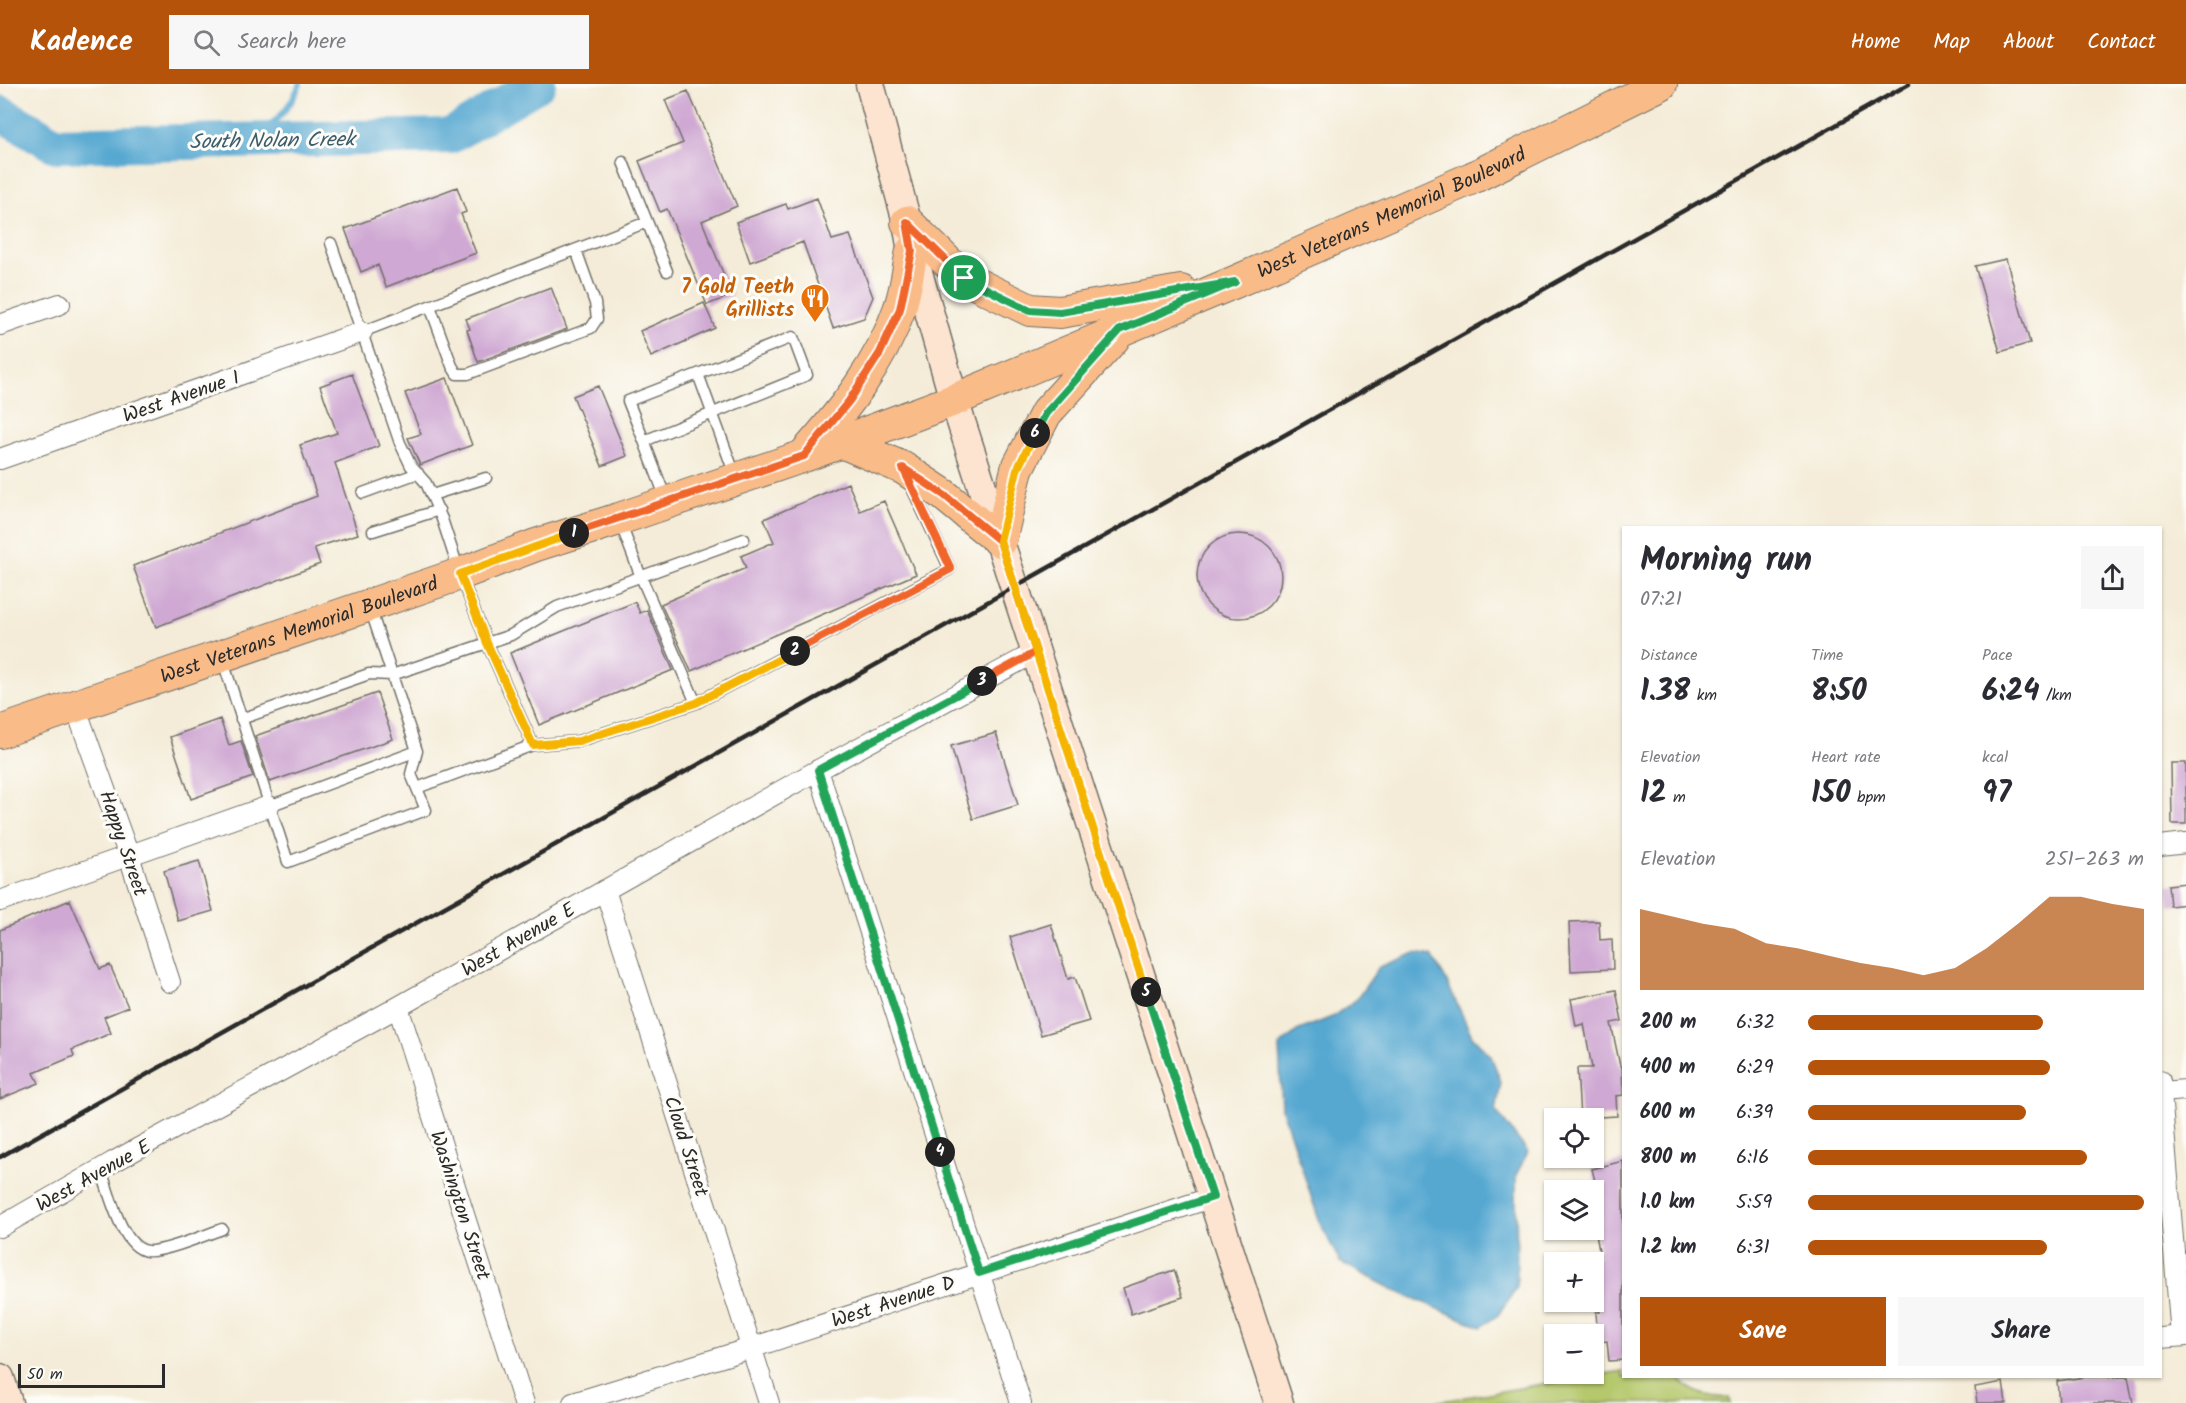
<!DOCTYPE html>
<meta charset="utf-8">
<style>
body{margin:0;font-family:Kalam,sans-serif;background:#f7f7f7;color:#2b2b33;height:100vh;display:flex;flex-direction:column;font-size:22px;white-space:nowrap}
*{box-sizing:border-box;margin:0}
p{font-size:20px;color:#7c7c81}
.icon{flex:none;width:33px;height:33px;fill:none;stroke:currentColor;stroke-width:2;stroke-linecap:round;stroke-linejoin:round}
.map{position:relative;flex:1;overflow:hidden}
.drawer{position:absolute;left:1622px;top:442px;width:540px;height:852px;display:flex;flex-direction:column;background:#fff;border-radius:0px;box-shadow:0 2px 4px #0004}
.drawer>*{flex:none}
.tools{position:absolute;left:1544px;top:1024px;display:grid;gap:12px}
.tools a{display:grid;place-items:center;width:60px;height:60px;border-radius:0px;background:#fff;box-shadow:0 2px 4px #0004;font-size:30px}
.scale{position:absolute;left:18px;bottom:15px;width:147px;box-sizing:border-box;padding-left:6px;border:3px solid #2b2b2b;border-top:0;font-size:16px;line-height:21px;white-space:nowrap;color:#2b2b2b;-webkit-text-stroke:4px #fdfcf7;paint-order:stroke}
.pin{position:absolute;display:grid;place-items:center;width:51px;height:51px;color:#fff;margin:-26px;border:3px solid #fff;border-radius:50%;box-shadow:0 2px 6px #0007}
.km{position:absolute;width:30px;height:30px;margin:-15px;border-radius:50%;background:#222;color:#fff;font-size:16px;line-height:30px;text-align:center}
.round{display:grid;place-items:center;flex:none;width:63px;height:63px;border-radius:0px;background:#f7f7f7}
.summary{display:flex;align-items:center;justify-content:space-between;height:102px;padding:0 18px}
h1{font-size:33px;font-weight:600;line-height:45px}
.metrics{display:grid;grid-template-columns:repeat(3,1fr);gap:9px;height:102px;padding:6px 18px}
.metrics div{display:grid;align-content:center}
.metrics b{font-size:30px;font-weight:600}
.metrics small{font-size:16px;font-weight:400}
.metrics p{font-size:16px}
.chart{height:168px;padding:12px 18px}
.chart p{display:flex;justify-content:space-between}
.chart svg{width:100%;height:108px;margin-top:6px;fill:#b45309;opacity:.7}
.button{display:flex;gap:12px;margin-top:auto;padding:12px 18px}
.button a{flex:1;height:69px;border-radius:0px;background:#b45309;color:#fff;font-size:24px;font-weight:600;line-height:69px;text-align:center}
.button a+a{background:#f7f7f7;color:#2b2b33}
ul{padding:0 18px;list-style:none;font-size:20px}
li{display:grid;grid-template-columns:96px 72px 1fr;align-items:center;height:45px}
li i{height:15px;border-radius:8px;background:#b45309}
header{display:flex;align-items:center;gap:36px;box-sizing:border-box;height:84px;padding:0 30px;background:#b45309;color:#fff}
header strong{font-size:28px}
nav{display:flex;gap:33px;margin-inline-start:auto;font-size:21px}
.search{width:420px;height:54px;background:#f7f7f7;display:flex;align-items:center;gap:15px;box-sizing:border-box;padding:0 21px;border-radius:0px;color:#7c7c81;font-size:22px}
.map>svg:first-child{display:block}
.green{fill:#b5c86c;stroke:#707a4c;stroke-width:1.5}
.water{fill:#56a8d1;stroke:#406a7e;stroke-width:1.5}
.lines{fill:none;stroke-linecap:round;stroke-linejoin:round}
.stream{stroke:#56a8d1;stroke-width:6}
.river{stroke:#56a8d1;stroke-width:36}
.building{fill:#cfa8d3}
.lane-casing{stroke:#716f68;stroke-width:13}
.street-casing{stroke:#716f68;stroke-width:22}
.secondary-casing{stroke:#716f68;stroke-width:31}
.primary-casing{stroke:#716f68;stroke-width:34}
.lane{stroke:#fff;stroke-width:10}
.street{stroke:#fff;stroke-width:20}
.secondary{stroke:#fde4d0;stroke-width:28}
.primary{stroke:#f9bc89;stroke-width:32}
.rail{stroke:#2b2b2b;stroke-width:4.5}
.split-1-casing{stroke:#fff;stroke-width:12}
.split-2-casing{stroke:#fff;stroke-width:12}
.split-3-casing{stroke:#fff;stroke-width:12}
.split-4-casing{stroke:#fff;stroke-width:12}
.split-5-casing{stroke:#fff;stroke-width:12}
.split-6-casing{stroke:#fff;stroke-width:12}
.split-7-casing{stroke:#fff;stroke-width:12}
.split-1{stroke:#f0652b;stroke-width:8}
.split-2{stroke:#f5b400;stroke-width:8}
.split-3{stroke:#f0652b;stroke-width:8}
.split-4{stroke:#22a559;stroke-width:8}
.split-5{stroke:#22a559;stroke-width:8}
.split-6{stroke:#f5b400;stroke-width:8}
.split-7{stroke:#22a559;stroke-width:8}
.labels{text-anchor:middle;stroke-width:6;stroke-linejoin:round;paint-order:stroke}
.street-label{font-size:20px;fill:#2b2b2b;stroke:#fdfcf7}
.food-label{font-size:20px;font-weight:bold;fill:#c56008;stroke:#fdfcf7;text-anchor:end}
.water-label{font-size:21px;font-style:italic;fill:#3c5d6d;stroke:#fdfcf7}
</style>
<header>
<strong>Kadence</strong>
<div class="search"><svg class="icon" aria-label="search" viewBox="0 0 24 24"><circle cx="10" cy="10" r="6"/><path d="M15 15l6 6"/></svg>Search here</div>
<nav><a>Home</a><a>Map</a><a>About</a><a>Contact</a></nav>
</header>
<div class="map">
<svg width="2186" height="1319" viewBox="0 0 2186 1319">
<rect width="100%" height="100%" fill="#fdfcf7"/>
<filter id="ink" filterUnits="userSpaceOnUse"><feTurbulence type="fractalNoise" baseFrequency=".0167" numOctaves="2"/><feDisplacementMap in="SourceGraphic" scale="12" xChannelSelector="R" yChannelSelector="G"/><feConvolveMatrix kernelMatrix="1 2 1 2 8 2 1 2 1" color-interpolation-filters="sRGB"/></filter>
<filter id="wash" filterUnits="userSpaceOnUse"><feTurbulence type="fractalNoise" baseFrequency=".008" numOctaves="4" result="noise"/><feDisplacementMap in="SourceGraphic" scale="24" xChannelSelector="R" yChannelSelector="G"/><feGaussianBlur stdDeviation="1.35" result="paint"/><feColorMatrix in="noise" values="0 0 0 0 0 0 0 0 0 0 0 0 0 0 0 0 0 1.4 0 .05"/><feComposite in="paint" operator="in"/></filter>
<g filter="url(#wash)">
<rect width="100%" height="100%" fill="#f4ecd8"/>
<path class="green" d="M1623,1287V1293H1678C1690,1310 1710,1313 1730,1314L1731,1319H1429Z"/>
<path class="water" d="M1415,869L1432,872L1445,894L1472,952L1491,972L1501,998L1496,1027L1528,1068L1516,1091L1517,1203L1498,1231L1481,1243L1394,1206L1340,1178L1320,1139L1282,1025L1279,962L1297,947L1332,933L1357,915L1379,883Z"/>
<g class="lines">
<path class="stream" d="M250,56C274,39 288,29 300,0"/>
<path class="river" d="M0,29L56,61L450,52L538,0"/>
</g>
<g id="blocks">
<path class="building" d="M688,7L737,122L702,137L732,211L707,221L667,125L660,128L639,77L683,59L665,16Z
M457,103L466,128L461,130L476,169L386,203L378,181L361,188L345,145Z
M817,114L832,156L850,151L873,213L864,234L833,244L803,158L750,178L736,138L786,120L788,125Z
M2006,175L2030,259L2000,268L1975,182Z
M551,203L567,245L478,278L467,246L470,245L466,235Z
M704,219L715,244L651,273L640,247Z
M352,290L379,362L335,379L358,450L314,464L320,480L156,543L133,482L317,412L300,361L337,349L320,302Z
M447,294L472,361L420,381L408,354L421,350L405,309Z
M598,302L627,372L602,382L573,312Z
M848,399L860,427L884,417L916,490L691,587L661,520L746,484L741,472L774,458L764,435Z
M1197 492a42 42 0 1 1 84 0a42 42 0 1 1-84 0Z
M635,518L640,529L647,526L673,586L539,641L510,569Z
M377,609L393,655L270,698L255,652Z
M220,635L229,661L241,657L253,693L191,715L170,653Z
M996,649L1018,721L973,735L951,662Z
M2171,679H2186V740H2172Z
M199,777L213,827L178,837L164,787Z
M2186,799V820L2170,822L2168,801Z
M70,816L100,885L110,881L128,923L104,933L111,949L72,966L74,972L34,989L39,999L0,1015V846Z
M1599,837L1600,856L1612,855L1613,885L1571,887L1569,838Z
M1051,840L1068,895L1075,893L1089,937L1041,951L1010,853Z
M1616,906L1622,937L1611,939L1620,982H1622L1623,1011L1616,1012L1617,1032L1580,1034L1577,984H1592L1584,940L1576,942L1571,915Z
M1623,1077V1276L1609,1277L1607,1257L1598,1258L1596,1228H1600L1592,1174L1600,1172L1593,1134V1102L1596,1101L1592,1085Z
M1174,1186L1183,1213L1131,1230L1123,1204Z
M2086,1293H2128L2133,1319H2059L2057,1297Z
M2003,1298L2006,1319H1977L1975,1303Z"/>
</g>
</g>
<g filter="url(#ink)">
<use href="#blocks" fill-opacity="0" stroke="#716f68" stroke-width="1.5"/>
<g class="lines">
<g class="lane-casing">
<path id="lane" d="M623,78L667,187
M331,159L400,359L411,382L426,399L442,435L460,490L487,559L511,551L557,523L744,455
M430,222L452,282L457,290H468L591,244L597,235L595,219L576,166
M362,248L647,138
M698,290L793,253L807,291L644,357L628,317L698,290L735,391
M644,357L666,415
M363,409L418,389
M432,411L486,394
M620,438L641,493L696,619L950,485L910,400
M373,447L439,426
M222,574L288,778L426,726L411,690L417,667L370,524
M241,635L369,590L392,591L487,559L533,661
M417,704L533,661L579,657L696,619
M269,722L417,667
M101,1086C109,1107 121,1163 147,1167C162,1169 206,1151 222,1145"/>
</g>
<g class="street-casing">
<path id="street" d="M0,241L60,220
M0,375L362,248
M75,622L129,772L170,898
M818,686L1021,1319
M2160,762L2186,759
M605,806L769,1319
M0,817L269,722
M398,923L524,1319
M2160,997L2181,1252
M2160,1008L2186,1006
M0,1143L113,1078L398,923L818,686L1036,568
M2160,1254L2186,1252
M573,1319L751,1264L1213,1113"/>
</g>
<g class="secondary-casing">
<path id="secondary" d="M870,0L907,138L912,167L954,316L1279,1319
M0,1294L8,1319"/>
</g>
<g class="primary-casing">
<g id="primary">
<path d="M907,138L964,194L1030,226L1060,228L1181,207"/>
<path d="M842,358L903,384L944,411L1000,457L1017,385L1046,329L1114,254"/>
<path d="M805,370C843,327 880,281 899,226C906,208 908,186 912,167"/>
<path id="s1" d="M0,648L460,490L536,461L619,435L804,372L954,316L1235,198L1472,94L1661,0"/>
</g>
</g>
<use href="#lane" class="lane"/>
<use href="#street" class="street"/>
<use href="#secondary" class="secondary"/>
<use href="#primary" class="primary"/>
<path class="rail" d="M0,1073L1909,0"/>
</g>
</g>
<g class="lines" filter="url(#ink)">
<g class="split-1-casing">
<path id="split-1" d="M574,449L804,372L849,317L880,269L900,225L912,167L907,138L964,194"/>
</g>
<g class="split-2-casing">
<path id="split-2" d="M574,449L460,490L487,559L533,661L579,657L696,619L795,567"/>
</g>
<g class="split-3-casing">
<path id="split-3" d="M795,567L951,485L903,384L944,411L1000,457L1036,568L982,597"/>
</g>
<g class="split-4-casing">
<path id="split-4" d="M940,1068L818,686L982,597"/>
</g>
<g class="split-5-casing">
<path id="split-5" d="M940,1068L979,1189L1213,1113L1146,908"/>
</g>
<g class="split-6-casing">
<path id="split-6" d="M1035,349L1017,386L1000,457L1146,908"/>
</g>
<g class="split-7-casing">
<path id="split-7" d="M964,194L1030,226L1060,228L1235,198L1120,246L1046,329L1035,349"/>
</g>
<use href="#split-1" class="split-1"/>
<use href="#split-2" class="split-2"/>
<use href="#split-3" class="split-3"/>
<use href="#split-4" class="split-4"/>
<use href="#split-5" class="split-5"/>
<use href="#split-6" class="split-6"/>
<use href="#split-7" class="split-7"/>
</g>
<defs>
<g id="restaurant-pin" transform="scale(1.5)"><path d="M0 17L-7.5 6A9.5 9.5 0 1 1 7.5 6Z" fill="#e8710a" stroke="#fdfcf7"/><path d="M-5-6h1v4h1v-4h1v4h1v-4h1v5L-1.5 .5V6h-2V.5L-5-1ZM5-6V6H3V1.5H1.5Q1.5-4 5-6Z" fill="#fff"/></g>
</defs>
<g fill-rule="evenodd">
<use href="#restaurant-pin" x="815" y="214"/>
</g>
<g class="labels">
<g class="street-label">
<text dy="7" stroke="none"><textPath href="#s1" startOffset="1486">West Veterans Memorial Boulevard</textPath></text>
<text transform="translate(181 312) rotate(-19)" y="7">West Avenue I</text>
<text dy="7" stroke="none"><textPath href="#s1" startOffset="316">West Veterans Memorial Boulevard</textPath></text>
<text transform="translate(124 759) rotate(71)" y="7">Happy Street</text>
<text transform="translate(518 855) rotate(-30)" y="7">West Avenue E</text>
<text transform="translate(687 1062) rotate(72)" y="7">Cloud Street</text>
<text transform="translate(93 1091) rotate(-29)" y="7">West Avenue E</text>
<text transform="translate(461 1121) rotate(72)" y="7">Washington Street</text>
<text transform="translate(893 1217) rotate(-18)" y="7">West Avenue D</text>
</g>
<g class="food-label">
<text x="794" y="209">7 Gold Teeth<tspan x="794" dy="23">Grillists</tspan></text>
</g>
<g class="water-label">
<text transform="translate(272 56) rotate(-1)" y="7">South Nolan Creek</text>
</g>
</g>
</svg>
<div class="tools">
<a><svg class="icon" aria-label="locate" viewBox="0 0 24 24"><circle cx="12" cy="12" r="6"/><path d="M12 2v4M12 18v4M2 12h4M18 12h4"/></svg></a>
<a><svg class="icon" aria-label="layers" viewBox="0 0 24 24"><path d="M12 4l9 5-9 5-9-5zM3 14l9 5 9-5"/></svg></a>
<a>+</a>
<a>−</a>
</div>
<div class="scale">50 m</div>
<div class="pin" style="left:964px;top:194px;background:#1e9e55"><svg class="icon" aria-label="arrive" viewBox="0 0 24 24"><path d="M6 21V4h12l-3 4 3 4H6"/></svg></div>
<b class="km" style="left:574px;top:449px">1</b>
<b class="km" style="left:795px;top:567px">2</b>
<b class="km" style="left:982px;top:597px">3</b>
<b class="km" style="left:940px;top:1068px">4</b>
<b class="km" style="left:1146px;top:908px">5</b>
<b class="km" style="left:1035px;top:349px">6</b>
<section class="drawer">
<div class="summary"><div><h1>Morning run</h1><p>07:21</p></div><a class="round"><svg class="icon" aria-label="share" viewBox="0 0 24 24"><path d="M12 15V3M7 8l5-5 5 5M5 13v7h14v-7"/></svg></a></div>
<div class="metrics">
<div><p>Distance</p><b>1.38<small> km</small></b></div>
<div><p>Time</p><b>8:50</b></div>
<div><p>Pace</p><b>6:24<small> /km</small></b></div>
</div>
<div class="metrics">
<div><p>Elevation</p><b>12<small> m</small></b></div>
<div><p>Heart rate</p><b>150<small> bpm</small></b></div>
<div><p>kcal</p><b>97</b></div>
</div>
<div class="chart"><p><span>Elevation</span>251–263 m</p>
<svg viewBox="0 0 160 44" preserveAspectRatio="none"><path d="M0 44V11L10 14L20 17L30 19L40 25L50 27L60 30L70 33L80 35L90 38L100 35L110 27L120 17L130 6L140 6L150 9L160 11V44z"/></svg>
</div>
<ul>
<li><b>200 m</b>6:32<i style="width:70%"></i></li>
<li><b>400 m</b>6:29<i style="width:72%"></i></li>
<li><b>600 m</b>6:39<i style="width:65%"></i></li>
<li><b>800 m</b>6:16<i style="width:83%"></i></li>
<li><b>1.0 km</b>5:59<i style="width:100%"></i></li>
<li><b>1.2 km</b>6:31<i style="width:71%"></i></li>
</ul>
<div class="button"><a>Save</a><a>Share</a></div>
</section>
</div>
